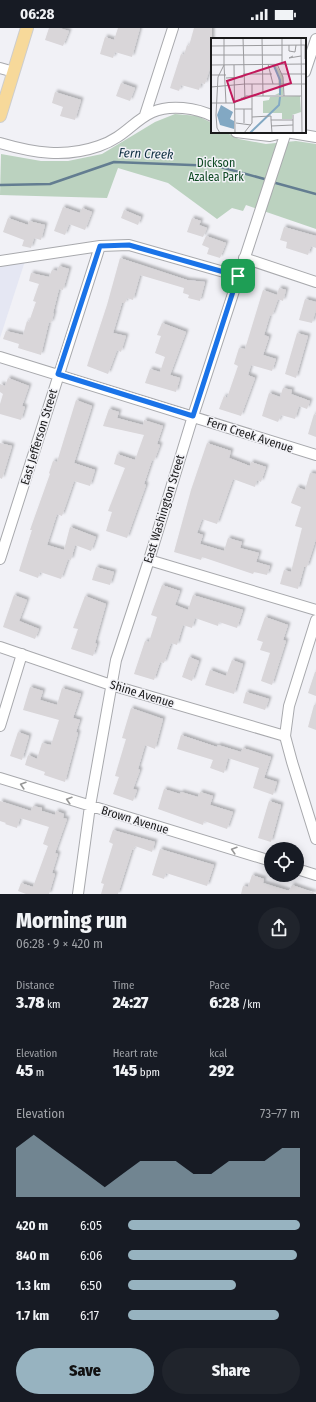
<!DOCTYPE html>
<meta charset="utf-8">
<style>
body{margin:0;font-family:"Fira Sans Condensed",sans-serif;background:#20242c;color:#f1f3f6;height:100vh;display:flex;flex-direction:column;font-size:15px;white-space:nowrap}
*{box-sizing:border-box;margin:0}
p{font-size:13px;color:#9ea1a6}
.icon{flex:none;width:22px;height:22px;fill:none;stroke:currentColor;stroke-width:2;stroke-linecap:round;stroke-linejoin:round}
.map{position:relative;height:866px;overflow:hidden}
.side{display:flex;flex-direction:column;background:#171b24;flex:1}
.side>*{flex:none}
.controls{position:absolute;left:264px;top:814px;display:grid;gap:8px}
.controls a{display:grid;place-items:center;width:40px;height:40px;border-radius:50%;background:#171b24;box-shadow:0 2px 10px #0003;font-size:20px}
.pin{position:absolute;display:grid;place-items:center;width:34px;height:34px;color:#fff;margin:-17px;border-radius:8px;box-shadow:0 2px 6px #0006}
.round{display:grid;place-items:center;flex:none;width:42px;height:42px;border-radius:21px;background:#20242c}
.summary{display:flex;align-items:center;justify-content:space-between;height:68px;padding:0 16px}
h1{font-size:22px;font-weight:800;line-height:30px}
.figures{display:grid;grid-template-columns:repeat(3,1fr);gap:6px;height:68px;padding:4px 16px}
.figures div{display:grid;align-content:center}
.figures b{font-size:17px;font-weight:800}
.figures small{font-size:11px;font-weight:400}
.figures p{font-size:11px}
.chart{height:112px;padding:8px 16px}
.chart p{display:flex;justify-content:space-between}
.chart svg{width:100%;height:72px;margin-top:4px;fill:#97b3c0;opacity:.7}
.primary-button{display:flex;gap:8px;margin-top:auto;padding:8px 16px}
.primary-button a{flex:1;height:46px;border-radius:24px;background:#97b3c0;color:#111;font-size:16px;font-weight:800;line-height:46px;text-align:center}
.primary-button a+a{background:#20242c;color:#f1f3f6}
ul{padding:0 16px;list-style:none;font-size:13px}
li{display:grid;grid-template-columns:64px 48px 1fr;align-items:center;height:30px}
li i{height:10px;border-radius:5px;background:#97b3c0}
.status{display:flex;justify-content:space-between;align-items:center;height:28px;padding:0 20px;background:#171b24;direction:ltr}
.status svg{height:11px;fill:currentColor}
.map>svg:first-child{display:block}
.built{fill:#e5e7f3}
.green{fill:#bbd2bf}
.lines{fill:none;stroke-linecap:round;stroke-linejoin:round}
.stream{stroke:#637d91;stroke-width:2.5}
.building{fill:#d9d6d9;filter:url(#shadow)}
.minor-casing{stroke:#a8a9ad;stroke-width:12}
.major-casing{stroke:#cdcdcd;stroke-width:14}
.minor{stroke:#fff;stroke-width:10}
.major{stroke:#f7d99a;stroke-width:12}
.oneway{stroke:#989898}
.route-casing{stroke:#fff;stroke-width:8}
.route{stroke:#1a73e8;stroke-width:5}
.labels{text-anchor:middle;stroke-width:3;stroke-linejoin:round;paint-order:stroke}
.park-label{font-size:12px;fill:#0f4a24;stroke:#f1f1f6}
.street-label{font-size:12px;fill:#1a1a1b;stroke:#f1f1f6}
.water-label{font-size:13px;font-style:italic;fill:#0d2e41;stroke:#f1f1f6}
.inset-river{fill:none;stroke:#82a8c3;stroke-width:2}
.inset-road{fill:none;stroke:#9b9b9e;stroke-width:1}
.view{fill:#c2185b;fill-opacity:0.15;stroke:#c2185b;stroke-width:2}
.inset-edge{fill:none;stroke:#1a1a1b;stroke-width:2}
</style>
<div class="status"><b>06:28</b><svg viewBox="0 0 49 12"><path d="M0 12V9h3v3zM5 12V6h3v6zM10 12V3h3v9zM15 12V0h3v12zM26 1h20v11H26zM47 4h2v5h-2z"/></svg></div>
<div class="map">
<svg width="316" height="866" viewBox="0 0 316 866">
<defs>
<filter id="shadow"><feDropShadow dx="2.5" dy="-2.5" stdDeviation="1" flood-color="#0004"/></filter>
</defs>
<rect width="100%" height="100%" fill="#f1f1f6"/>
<path class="built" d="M25,233L0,310V237Z"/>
<path class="green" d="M175,86L198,88L212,95V104H225L239,111L266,116L296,113L316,116V201L246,177L243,183L232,180L217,191L168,155L118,140L107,170L0,167L1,126L41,133H68L102,126L155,94Z"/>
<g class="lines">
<path class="stream" d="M272,154L316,166
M0,157L50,156L114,134L217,138L268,152"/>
</g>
<path class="building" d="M49,0H59L69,3L63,18L45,12Z
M118,0H140L132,29L115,24L113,30L100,26L105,9L114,12Z
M194,0H212V34L205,56L201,55L199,62L181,57L179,63L170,60L181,26L184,27L187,17L189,18Z
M121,55L135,60L130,73L116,68Z
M55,64L81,72L75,92L60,88L63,79L52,75Z
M63,179L80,185L82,180L92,184L85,202L69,196L65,207L54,203Z
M124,182L141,189L138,197L121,190Z
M8,190L28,197L29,193L45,197L41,212L34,210L31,220L22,218L24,212L3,204Z
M192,190L201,193L199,197L207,200L203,209L187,204Z
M284,199L316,208V220L311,218L308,227L286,220L287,214L280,212Z
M206,208L226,215L220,230L207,226L209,220L202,217Z
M120,230L187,252L205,254L200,273L188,270L189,267L183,265L184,260L140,247L133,272L127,270L125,275H122L113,305L126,308L121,324L117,322L108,346L87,338L107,277Z
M59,238L69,241L63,262L59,261L53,285H54L51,295L49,294L41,327L18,320L19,316L3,311L6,303L23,307L27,293L29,294L36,274L33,273L39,256L29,253L31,245L49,249L52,242L57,243Z
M279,260L286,262L283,273L278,271L272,288L270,287L264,307L269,309L263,327L276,331L272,343L251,337L248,347L255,350L241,388L219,381L224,368L227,370L238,338L234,336L239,320L245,321L263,262L277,267Z
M305,271L316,274V282L312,295L299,292Z
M162,295L186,304L170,347L180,350L176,364L145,355L150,341L160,344L165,329L155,325L161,308L157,307Z
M297,305L308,308L296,350L285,346Z
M8,350L29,358L22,378L25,379L21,392L0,386V376L3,366L0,364V356L5,358Z
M283,360L292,362L291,366L310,373L307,381L299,378L295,391L281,387L278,394L262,388L269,365L280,369Z
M76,372L92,378L74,435L95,442L90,458L74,453L62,488L57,486L47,517L64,522L70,499L96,509L91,523L75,517L71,532L68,531L61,551L40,544L38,550L19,543L32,502H30L50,446L49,445L53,433L57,434Z
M109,381L119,384L117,390L143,397L144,392L163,398L157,416L160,417L154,433L152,432L144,456L146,457L127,510L106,503L112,484L108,483L125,440L114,436L117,426L135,432L144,407L103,398Z
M314,386L316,387V409L308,406Z
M0,415L12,418L2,451L0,450Z
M207,415L231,423L229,430L250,438L251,434L266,439L261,454L257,452L255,459L233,451L217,496L202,491L197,505L203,507L200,516L224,523L228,510L242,514L240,520L259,525L256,534L270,538L267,547L254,544L253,546L202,529L201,532L174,524L191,462Z
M310,445L316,446V511L307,539H304L298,561L280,556L284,542L291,544L302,500L295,498L301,479L291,475L297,459L305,462Z
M96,539L114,544L110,557L92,552Z
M162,557L180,563L175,577L188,582L193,567L243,582L237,600L219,594L218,598L195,590L192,600L183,597L177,617L171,615L164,635L160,634L154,652L134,646L145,613L149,614L157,589L151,587Z
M14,567L27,572L19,593L39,601L35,611L3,599Z
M85,568L106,576L95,615L97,616L93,628L71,621L78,601L73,600Z
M265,589L288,597L283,612L286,613L272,657L261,653L270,625L260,622L263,614L257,612Z
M189,629L199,633L192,653L182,649Z
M232,632L243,636L234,666L205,657L210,642L226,648Z
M315,644H316V668L308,665Z
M30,659L43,663L40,672L57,677L62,660L81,666L73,690L80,692L76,704L78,705L65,754L44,747L45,744L25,737L28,727L37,731L42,715L51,717L59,692L23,682Z
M246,664L269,671L265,682L243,675Z
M314,677H316V702L308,699Z
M131,680L163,691L155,721L145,717L138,741L140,742L133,761L137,762L133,773L113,766L119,749L115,748L126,711L122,710Z
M18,704L29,708L22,732L10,728Z
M181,707L217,719L218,717L241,724L243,720L271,729L264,750L277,754L273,767L253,760L259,740L228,730L224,745L210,740L213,732L177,721Z
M164,761L180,766L181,764L198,769L200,764L213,768L210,777L233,784L227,801L204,793L203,797L158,781Z
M0,773L31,783L33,778L42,780V783L55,787L56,783L64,786L63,790L67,791L55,825L58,826L52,845L55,846L49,866H26L18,863L21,855L33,859L48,818L43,816L49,799L20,790L17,800L5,796L6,795L0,793Z
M269,773L281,777L271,814L258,810Z
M113,802L155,814L152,824L135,818L133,822H132L118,866H101L104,856L101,855L113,816L109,814Z
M160,821L214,837L207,858L166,845L164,851L152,847Z
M252,847L264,851L263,855L289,863L292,857L315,865L314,866H241L243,858L248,859Z"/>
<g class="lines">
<g class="minor-casing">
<path id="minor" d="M0,40L14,44
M305,44L316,11
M145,87L173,0
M236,104L270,108L286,104L316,109
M0,115C34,125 65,130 99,118C135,106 139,76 183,80C193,81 203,83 212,88
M244,230L316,254
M0,233L100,218L129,217L238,248
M0,329L316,427
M0,531L100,218
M149,532L316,582
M316,592L289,678L285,708L292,734L316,811
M0,619L111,657L285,708
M0,698L22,626
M0,750L271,833
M297,841L316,847
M78,866L90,778L116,632L149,532L193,388L286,104"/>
</g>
<g class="major-casing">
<path id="major" d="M0,88L27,0"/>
</g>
<use href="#minor" class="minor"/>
<use href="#major" class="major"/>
</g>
<defs><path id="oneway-chevron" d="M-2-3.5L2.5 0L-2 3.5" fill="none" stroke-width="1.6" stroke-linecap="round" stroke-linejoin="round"/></defs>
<g class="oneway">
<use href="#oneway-chevron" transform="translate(23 757) rotate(-163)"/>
<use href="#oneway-chevron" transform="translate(69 772) rotate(-163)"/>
<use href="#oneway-chevron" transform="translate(234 822) rotate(-163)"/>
</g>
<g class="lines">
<g class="route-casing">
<path id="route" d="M129,217L238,248L193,388L58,346L100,218Z"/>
</g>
<use href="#route" class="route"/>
</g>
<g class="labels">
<g class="park-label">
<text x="216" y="139">Dickson<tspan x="216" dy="14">Azalea Park</tspan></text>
</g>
<g class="street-label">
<text transform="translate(250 407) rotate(18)" y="4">Fern Creek Avenue</text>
<text transform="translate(39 409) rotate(-73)" y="4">East Jefferson Street</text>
<text transform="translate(164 481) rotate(-73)" y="4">East Washington Street</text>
<text transform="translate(142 666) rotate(17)" y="4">Shine Avenue</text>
<text transform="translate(135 792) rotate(17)" y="4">Brown Avenue</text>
</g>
<g class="water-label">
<text transform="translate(146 125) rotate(2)" y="5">Fern Creek</text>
</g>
</g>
<g transform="translate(211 10)">
<rect width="95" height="95" fill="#f1f1f6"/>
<path d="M62,27H65L72,38V57H64L68,55L67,35ZM89,58L90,74L81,77V81H71V75H52V63L58,62L59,59Z" fill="#bbd2bf"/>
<path d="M10,67L22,74L19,81L23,83V91L9,87L6,77Z" fill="#82a8c3"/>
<path class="inset-river" d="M63,28L69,42V57M39,95L68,67L69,59"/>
<path class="inset-road" d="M13,0V27M51,0L52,58M71,0V26M90,0L91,95M78,7V13L84,14L85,7M94,7V21M0,8L95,7M0,17H71M82,18L78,20L90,18M57,26L62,46M66,26L72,39L73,58M0,27L95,26M13,27L15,65M23,27L24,95M32,36H61M71,36H95M0,37H15M15,40L32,39M0,49L34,46H95M30,60L34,61L32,0M0,65H23L35,58H90M24,71H41M33,71V85M82,77V95M41,79L60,78V82M60,82H82M60,82L61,95M25,85L40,87M60,88L82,87M9,95L6,90L5,77L7,39L13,27M33,95L41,85V46"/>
<path class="view" d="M74,24L80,45L23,64L16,43Z"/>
<rect width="95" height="95" class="inset-edge"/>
</g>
</svg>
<div class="controls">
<a><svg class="icon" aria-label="locate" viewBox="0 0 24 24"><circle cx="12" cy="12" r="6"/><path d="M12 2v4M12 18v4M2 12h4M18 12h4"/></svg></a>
</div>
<div class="pin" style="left:238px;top:248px;background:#1e9e55"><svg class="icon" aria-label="arrive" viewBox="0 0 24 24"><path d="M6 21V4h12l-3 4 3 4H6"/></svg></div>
</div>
<section class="side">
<div class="summary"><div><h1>Morning run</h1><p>06:28 · 9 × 420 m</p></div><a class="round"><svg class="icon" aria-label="share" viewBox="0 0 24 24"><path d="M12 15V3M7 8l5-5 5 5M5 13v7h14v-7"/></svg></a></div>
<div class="figures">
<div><p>Distance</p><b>3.78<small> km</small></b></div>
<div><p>Time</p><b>24:27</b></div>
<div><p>Pace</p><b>6:28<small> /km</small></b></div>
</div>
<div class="figures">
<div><p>Elevation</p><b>45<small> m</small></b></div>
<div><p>Heart rate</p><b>145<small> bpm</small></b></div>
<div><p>kcal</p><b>292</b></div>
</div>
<div class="chart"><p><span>Elevation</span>73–77 m</p>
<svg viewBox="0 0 160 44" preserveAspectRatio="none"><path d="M0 44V14L10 6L20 14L30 22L40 30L50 38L60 30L70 22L80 22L90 22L100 30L110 30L120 22L130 22L140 22L150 14L160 14V44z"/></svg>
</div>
<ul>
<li><b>420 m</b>6:05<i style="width:100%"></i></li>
<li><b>840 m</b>6:06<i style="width:98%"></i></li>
<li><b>1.3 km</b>6:50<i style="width:63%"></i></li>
<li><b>1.7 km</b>6:17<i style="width:88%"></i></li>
</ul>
<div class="primary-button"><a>Save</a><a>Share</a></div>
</section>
